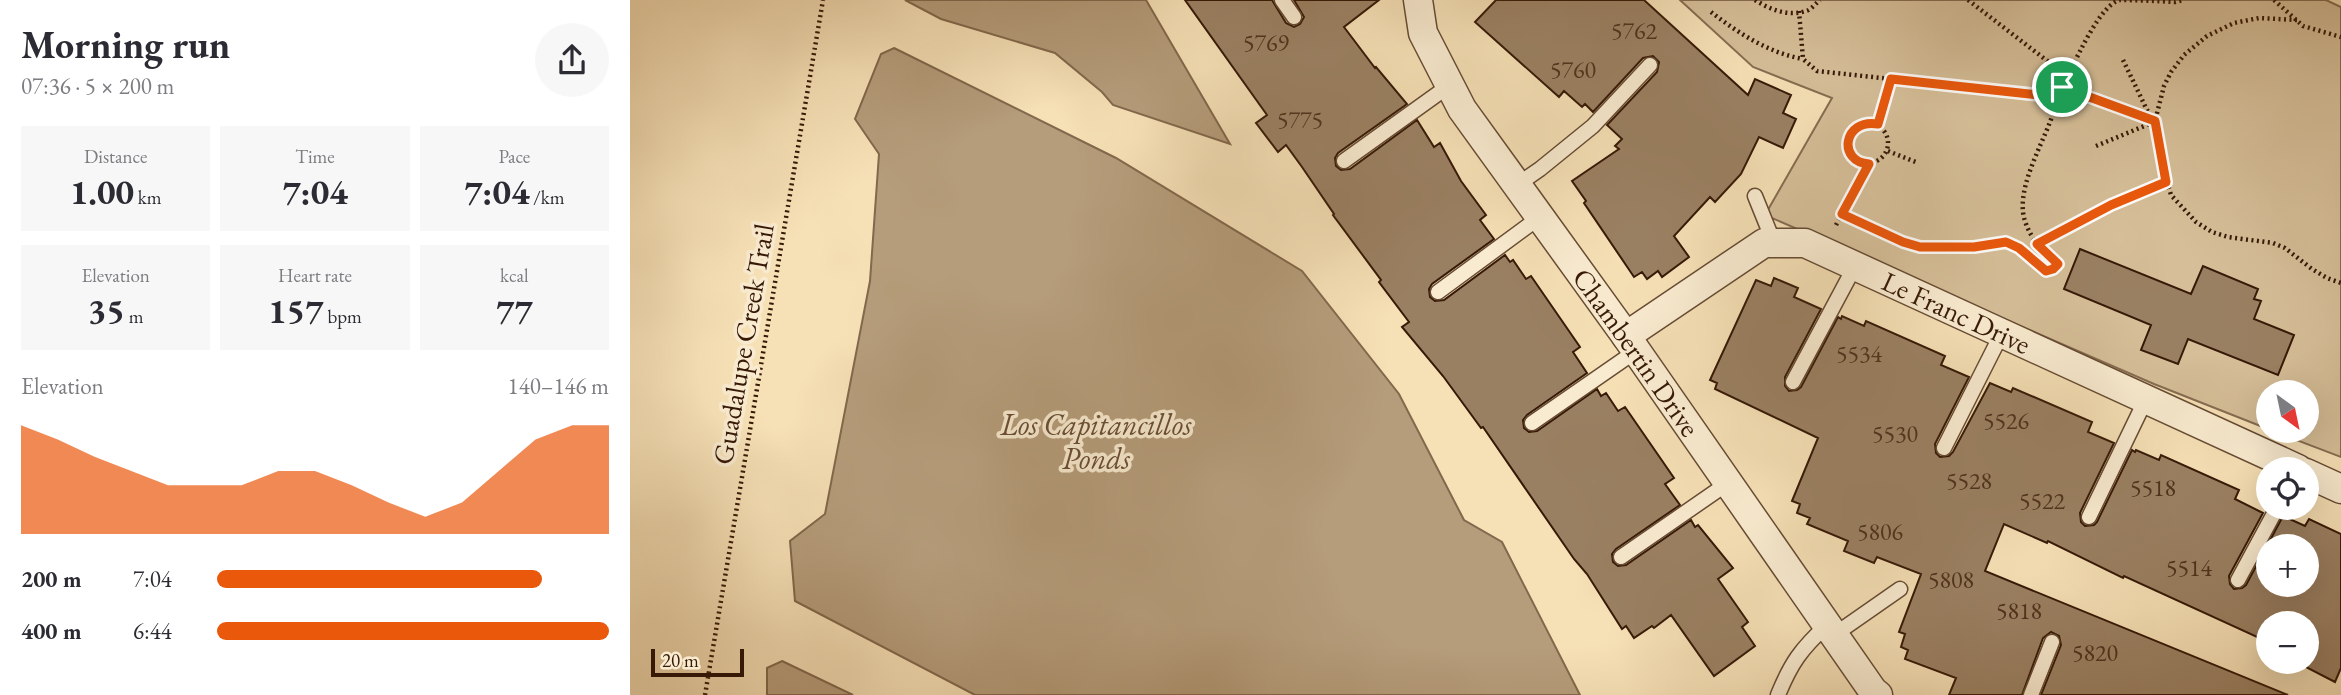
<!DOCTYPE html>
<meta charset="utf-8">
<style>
body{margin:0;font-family:"EB Garamond",serif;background:#f7f7f7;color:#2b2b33;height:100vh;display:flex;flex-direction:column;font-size:26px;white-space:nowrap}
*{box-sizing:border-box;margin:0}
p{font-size:23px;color:#7c7c81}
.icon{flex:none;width:38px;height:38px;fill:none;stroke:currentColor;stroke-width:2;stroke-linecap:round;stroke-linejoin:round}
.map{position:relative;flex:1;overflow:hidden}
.side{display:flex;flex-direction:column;background:#fff;width:630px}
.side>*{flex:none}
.needle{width:46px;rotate:147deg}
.controls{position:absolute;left:1626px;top:380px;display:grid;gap:14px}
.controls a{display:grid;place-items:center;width:63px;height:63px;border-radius:50%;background:#fff;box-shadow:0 7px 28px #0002;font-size:35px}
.scale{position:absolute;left:21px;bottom:18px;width:93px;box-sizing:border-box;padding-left:7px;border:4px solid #361907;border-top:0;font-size:19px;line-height:24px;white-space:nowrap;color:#361907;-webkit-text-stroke:5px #f9ebd0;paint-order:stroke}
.pin{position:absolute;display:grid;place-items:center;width:60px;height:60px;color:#fff;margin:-30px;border:4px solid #fff;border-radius:50%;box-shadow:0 2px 7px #0007}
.round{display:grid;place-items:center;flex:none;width:74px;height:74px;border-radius:37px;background:#f7f7f7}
.headline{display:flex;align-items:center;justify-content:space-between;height:119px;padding:0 21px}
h1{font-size:38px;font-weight:700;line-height:52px}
.stats{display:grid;grid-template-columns:repeat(3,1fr);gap:10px;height:119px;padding:7px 21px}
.stats div{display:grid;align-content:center;border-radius:0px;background:#f7f7f7;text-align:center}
.stats b{font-size:35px;font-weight:700}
.stats small{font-size:19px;font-weight:400}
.stats p{font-size:19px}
.chart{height:196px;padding:14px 21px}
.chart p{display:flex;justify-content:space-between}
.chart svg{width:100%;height:126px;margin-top:7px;fill:#ea580c;opacity:.7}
ul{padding:0 21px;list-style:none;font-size:23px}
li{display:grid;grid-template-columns:112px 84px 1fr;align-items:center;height:52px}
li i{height:18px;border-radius:9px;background:#ea580c}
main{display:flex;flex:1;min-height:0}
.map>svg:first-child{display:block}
.green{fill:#d5be98;stroke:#866c50;stroke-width:2}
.water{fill:#b59c7a;stroke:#82684c;stroke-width:2}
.building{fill:#9a8062;stroke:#361907;stroke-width:2;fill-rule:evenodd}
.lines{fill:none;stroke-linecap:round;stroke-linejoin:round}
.lane-casing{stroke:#664b33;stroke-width:17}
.street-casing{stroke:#664b33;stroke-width:31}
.path{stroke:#361907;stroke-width:4.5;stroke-dasharray:2 3.5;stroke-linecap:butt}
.lane{stroke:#f9ebd0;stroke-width:14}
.street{stroke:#f9ebd0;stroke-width:28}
.route-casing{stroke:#fff;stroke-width:14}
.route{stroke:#ea580c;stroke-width:9}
.labels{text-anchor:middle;stroke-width:7;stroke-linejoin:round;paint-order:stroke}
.number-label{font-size:24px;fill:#4f331e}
.street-label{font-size:28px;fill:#361907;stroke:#f9ebd0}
.water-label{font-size:30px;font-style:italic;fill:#694d35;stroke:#f9ebd0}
</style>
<main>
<section class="side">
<div class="headline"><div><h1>Morning run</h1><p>07:36 · 5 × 200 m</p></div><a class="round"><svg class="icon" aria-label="share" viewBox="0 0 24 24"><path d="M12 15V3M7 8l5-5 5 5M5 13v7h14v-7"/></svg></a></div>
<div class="stats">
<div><p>Distance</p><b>1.00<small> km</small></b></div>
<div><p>Time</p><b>7:04</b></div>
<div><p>Pace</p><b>7:04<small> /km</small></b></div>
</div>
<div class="stats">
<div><p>Elevation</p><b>35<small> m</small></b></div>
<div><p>Heart rate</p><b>157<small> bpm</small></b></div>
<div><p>kcal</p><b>77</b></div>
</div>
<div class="chart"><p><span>Elevation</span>140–146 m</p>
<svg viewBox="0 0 160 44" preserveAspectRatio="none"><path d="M0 44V6L10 11L20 17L30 22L40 27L50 27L60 27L70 22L80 22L90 27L100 33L110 38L120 33L130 22L140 11L150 6L160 6V44z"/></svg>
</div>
<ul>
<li><b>200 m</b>7:04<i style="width:83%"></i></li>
<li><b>400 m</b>6:44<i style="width:100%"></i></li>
</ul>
</section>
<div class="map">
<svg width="1711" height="695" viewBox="0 0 1711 695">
<rect width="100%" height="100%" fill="#f6e0b6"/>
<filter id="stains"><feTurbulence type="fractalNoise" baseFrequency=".00286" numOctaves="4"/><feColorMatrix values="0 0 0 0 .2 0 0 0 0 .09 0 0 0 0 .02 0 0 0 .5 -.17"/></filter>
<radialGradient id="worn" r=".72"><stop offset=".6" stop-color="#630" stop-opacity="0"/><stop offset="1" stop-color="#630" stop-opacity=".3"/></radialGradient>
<path class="green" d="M1050,0H1696L1711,7V457L1643,431L1676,430V392H1638V429L1524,384L1135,215L1202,98L1123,67Z"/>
<path class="water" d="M275,0H516L600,144L483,105L472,92L425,53L311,19Z
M264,48L486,158L672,271L769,394L834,520L872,542L950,695H345L165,601L160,541L195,514L240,281L249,154L225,119L251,54Z
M152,661L223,695H137V668Z"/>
<path class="building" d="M555,0H642L656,23L664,27L670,24L674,17L664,0H749L714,27L745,68L746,67L777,104L708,153L705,158L706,166L711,170L720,169L787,120L804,147L810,143L831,181L856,215L850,220L864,239L802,284L799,289L800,297L805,301L814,300L875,255L880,262L883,260L896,279L901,276L950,347L943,352L957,373L897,415L893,420L894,428L899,432L907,431L967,389L971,396L976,393L988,411L995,407L1044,478L1035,484L1050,505L986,549L982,554L983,562L988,566L996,565L1061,520L1065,527L1068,525L1103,568L1088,579L1118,622L1112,627L1125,646L1084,676L1041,615L1024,628L1022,626L1004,638L996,626L992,629L957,574L944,559L853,427L851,428L813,376L772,327L779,322L749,282L751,280L703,215L704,214L672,167L656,145L648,152L626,123L637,115Z
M866,0H1014L1118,95L1125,79L1161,95L1153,113L1166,119L1153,148L1129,137L1111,174L1085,202L1080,197L1044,236L1059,257L1032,277L1028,271L1017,279L1012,272L1004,277L954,203L956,201L942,181L989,149L985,146L992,139L977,125L1027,72L1029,62L1023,56L1013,58L963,112L955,104L952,107L934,91L929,97L845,22Z
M1450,249L1561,294L1573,266L1628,289L1624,299L1631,301L1624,319L1664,335L1648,375L1558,339L1548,364L1511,350L1521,325L1434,289Z
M1144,278L1168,288L1164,297L1191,309L1155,377V386L1159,391L1167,390L1171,387L1208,317L1211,319L1212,316L1234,326L1236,321L1315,356L1311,365L1339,377L1305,444L1306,453L1310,457L1319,456L1323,452L1360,383L1381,392L1383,388L1462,422L1458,432L1484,443L1450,513L1451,522L1455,526L1464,525L1467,522L1502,450L1505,452L1506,450L1529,460L1531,455L1609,490L1605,499L1633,513L1599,576L1600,584L1604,589L1612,588L1616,585L1653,516L1675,526L1679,519L1711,534V668L1705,682L1668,663V662H1676V623H1638V642L1494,576L1493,578L1418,541L1417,543L1374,524L1355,571L1658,695H1411L1431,645L1429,636L1421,632L1413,638L1392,695H1319L1326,678L1275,659L1278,650L1271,647L1275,634L1269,632L1291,574L1247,557L1244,563L1214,551L1218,541L1177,524L1180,518L1167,513L1170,504L1162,501L1188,438L1085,389L1087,383L1080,380L1126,280L1141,286ZM1638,546H1676V584H1638Z"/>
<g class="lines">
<g class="lane-casing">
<path id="lane" d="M652,0L664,17
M714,161L820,85
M887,185L910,169L963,126L1020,65
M1125,196L1144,243
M808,292L910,217
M1163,382L1225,266
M902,423L1006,351
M1314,448L1372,333
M1459,517L1516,399
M991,557L1098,483
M1608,580L1647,508
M1204,635L1270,589
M1148,695C1161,663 1171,649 1197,625
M1401,695L1422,642"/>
</g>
<g class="street-casing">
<g id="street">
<path id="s1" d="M788,0L793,33L832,109L996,336L1243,691L1248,695"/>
<path id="s2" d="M996,336L1134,243H1175L1668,469"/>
<path d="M1676,473L1711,489"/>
</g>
</g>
<path class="path" d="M1125,0C1139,9 1158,17 1176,11C1181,10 1186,3 1190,0
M1338,0L1433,73L1440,71C1449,54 1471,4 1490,0C1507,0 1528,1 1545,2L1553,0
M1644,0L1673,26L1711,37
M1169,11L1173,59L1187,71L1428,97
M1081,12C1108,33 1139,53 1173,59
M1667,20L1629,18L1604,23L1577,36L1554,55L1541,72L1534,86L1525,121L1531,161L1541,195L1566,222L1582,232L1598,237L1643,243L1655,248L1682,269L1697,278L1711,283
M1493,60L1517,110L1525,120
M1431,87L1525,121
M1218 143a20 20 0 1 1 40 0a20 20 0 1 1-40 0Z
M1248,124L1261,79
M1466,146L1524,122
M1258,151L1288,163
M1212,214L1273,242L1290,247H1344L1376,242L1389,248L1416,271L1423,269L1428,264C1414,252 1401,240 1395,221C1385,192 1410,149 1420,122C1427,104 1431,87 1440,71
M1206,225L1239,164
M1407,244L1481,205L1536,182
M75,695L193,0"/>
<use href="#lane" class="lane"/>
<use href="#street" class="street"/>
</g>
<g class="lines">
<g class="route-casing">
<path id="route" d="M1261,79L1428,97L1432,87L1525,121L1536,182L1481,205L1407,244L1428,264L1423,269L1416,271L1389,248L1376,242L1344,247H1290L1273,242L1212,214L1239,164C1207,162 1213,118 1248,124Z"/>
</g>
<use href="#route" class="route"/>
</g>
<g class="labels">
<g class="number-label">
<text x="1004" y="39">5762</text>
<text x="636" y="51">5769</text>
<text x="943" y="78">5760</text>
<text x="670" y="128">5775</text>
<text x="1229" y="362">5534</text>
<text x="1376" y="429">5526</text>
<text x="1265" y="442">5530</text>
<text x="1339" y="489">5528</text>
<text x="1523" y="496">5518</text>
<text x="1412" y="509">5522</text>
<text x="1250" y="540">5806</text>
<text x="1559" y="576">5514</text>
<text x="1321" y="588">5808</text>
<text x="1389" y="619">5818</text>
<text x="1465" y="661">5820</text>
</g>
<g class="street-label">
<text dy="10" stroke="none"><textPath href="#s2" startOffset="374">Le Franc Drive</textPath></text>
<text transform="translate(113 344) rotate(-80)" y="10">Guadalupe Creek Trail</text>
<text dy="10" stroke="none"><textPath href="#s1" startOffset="418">Chambertin Drive</textPath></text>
</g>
<g class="water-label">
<text x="466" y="435">Los Capitancillos<tspan x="466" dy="34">Ponds</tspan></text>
</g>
</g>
<rect width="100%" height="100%" filter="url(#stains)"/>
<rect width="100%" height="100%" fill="url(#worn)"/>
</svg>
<div class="controls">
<a><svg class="needle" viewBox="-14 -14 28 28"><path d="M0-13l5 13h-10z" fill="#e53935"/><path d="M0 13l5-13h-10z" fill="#7c7c81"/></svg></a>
<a><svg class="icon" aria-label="locate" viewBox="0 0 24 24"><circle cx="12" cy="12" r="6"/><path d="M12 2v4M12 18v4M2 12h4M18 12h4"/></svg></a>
<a>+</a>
<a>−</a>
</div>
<div class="scale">20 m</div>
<div class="pin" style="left:1432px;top:87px;background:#1e9e55"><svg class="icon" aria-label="arrive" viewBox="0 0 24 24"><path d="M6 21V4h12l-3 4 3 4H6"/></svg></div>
</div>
</main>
